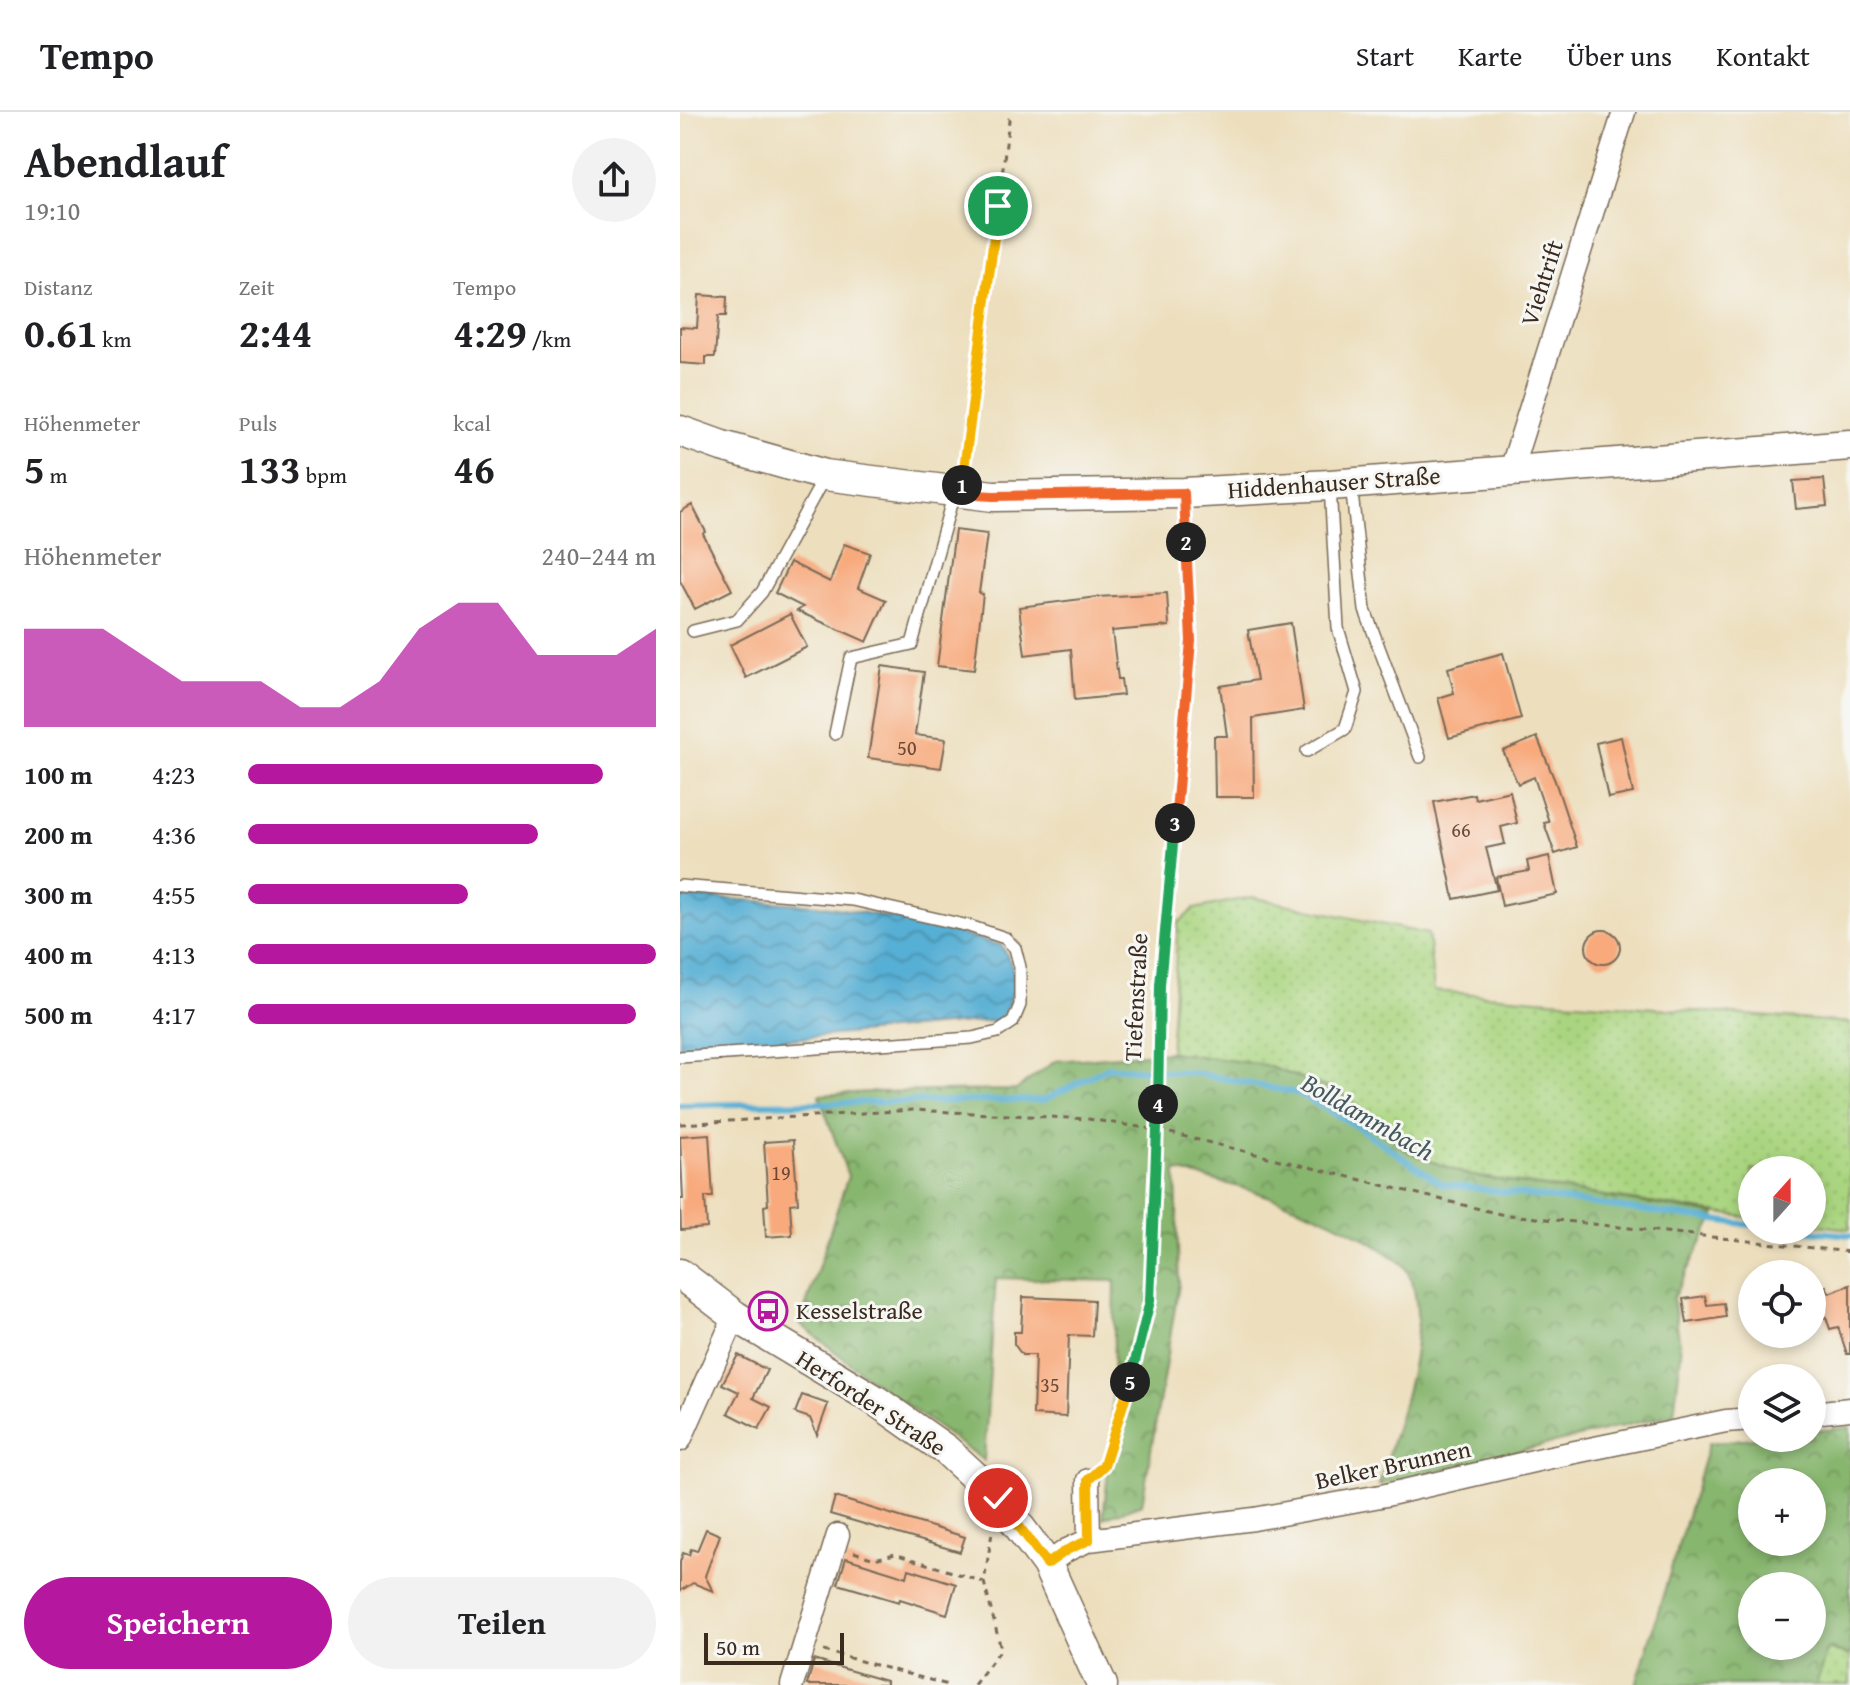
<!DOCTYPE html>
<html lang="de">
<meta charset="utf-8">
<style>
body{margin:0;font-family:"Gentium Book Plus",serif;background:#f2f2f2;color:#202124;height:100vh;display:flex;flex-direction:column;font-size:30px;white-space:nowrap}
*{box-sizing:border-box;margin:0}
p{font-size:26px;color:#757577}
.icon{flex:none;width:44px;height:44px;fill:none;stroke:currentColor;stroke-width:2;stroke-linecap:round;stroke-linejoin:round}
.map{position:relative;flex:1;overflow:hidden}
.panel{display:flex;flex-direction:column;background:#fff;width:680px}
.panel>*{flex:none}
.needle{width:52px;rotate:21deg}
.controls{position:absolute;left:1058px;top:1044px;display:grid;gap:16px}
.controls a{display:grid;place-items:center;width:88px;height:88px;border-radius:50%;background:#fff;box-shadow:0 4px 12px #0003;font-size:40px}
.scale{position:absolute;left:24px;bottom:20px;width:140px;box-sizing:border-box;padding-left:8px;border:4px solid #3b2a1e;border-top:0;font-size:22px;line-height:28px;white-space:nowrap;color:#3b2a1e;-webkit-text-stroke:6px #f6f6f2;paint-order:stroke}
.pin{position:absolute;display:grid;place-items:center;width:68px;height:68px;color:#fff;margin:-34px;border:4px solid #fff;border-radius:50%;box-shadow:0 2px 8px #0007}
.km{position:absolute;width:40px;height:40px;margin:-20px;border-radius:50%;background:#222;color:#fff;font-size:22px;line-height:40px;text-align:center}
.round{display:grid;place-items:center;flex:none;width:84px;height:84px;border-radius:42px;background:#f2f2f2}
.summary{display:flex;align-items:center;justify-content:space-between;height:136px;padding:0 24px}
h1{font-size:44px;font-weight:700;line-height:60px}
.stats{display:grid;grid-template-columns:repeat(3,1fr);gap:12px;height:136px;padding:8px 24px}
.stats div{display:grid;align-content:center}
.stats b{font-size:40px;font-weight:700}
.stats small{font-size:22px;font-weight:400}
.stats p{font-size:22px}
.chart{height:224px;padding:16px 24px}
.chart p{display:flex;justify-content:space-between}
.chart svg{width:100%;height:144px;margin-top:8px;fill:#b5179e;opacity:.7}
.action{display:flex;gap:16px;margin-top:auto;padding:16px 24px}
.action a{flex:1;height:92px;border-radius:48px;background:#b5179e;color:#fff;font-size:32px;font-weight:700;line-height:92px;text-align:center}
.action a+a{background:#f2f2f2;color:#202124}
ul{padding:0 24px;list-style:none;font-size:26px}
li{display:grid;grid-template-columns:128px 96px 1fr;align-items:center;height:60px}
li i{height:20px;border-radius:10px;background:#b5179e}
header{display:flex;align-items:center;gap:48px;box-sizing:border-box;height:112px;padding:0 40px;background:#fff;border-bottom:2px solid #e0e0e0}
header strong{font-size:38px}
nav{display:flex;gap:44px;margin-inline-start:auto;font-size:28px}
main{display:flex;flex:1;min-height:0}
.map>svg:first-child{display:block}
.grass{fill:url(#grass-dots);stroke:#72804f;stroke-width:2}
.forest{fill:url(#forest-crowns);stroke:#617046;stroke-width:2;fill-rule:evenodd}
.water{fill:url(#water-waves);stroke:#496c79;stroke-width:2}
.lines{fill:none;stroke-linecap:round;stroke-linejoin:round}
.stream{stroke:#57afd4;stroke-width:6}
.building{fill:#f8aa7d}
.lane-casing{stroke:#796956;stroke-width:14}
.street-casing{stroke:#796956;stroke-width:25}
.secondary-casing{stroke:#796956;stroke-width:33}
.path{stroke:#796956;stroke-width:3;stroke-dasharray:6 6;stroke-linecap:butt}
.lane{stroke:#fff;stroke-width:11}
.street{stroke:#fff;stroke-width:22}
.secondary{stroke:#fff;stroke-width:30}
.split-1-casing{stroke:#fff;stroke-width:16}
.split-2-casing{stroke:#fff;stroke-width:16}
.split-3-casing{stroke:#fff;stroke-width:16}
.split-4-casing{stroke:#fff;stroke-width:16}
.split-5-casing{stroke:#fff;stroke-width:16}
.split-6-casing{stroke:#fff;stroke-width:16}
.split-1{stroke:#f5b400;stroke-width:10}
.split-2{stroke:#f0652b;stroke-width:10}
.split-3{stroke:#f0652b;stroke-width:10}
.split-4{stroke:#22a559;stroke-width:10}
.split-5{stroke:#22a559;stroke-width:10}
.split-6{stroke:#f5b400;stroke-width:10}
.labels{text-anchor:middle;stroke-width:6;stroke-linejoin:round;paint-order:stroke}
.number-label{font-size:20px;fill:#6a4a36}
.street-label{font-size:24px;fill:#3b2a1e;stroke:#f6f6f2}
.poi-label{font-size:24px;fill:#3b2a1e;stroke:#f6f6f2;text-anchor:start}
.water-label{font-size:26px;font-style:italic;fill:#45595e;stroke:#f6f6f2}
</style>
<header>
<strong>Tempo</strong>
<nav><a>Start</a><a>Karte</a><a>Über uns</a><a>Kontakt</a></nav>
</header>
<main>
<section class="panel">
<div class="summary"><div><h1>Abendlauf</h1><p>19:10</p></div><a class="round"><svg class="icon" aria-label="share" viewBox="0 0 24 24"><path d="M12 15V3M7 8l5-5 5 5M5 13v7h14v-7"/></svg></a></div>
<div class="stats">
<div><p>Distanz</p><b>0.61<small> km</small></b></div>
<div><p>Zeit</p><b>2:44</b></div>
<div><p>Tempo</p><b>4:29<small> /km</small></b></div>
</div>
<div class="stats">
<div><p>Höhenmeter</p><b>5<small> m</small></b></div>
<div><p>Puls</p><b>133<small> bpm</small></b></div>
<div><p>kcal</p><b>46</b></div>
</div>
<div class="chart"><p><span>Höhenmeter</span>240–244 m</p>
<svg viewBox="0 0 160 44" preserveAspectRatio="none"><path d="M0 44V14L10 14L20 14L30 22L40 30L50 30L60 30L70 38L80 38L90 30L100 14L110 6L120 6L130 22L140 22L150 22L160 14V44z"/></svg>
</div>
<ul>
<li><b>100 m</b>4:23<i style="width:87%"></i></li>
<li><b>200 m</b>4:36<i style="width:71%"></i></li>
<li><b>300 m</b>4:55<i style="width:54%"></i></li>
<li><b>400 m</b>4:13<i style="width:100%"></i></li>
<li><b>500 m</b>4:17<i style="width:95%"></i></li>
</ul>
<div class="action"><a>Speichern</a><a>Teilen</a></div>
</section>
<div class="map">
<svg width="1170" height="1573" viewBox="0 0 1170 1573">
<defs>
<pattern id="grass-dots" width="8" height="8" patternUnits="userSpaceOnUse" patternTransform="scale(2)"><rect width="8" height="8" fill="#aad580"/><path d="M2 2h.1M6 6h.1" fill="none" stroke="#93b76e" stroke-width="1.8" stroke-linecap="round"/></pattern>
<pattern id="forest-crowns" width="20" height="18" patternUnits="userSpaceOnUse" patternTransform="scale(2)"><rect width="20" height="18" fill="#87b66e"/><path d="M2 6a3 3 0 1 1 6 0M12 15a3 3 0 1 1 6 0" fill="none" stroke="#70945a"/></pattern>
<pattern id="water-waves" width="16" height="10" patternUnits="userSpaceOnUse" patternTransform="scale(2)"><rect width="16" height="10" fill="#57afd4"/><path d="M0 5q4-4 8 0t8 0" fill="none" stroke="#498fab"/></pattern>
</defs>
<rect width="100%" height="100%" fill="#f6f6f2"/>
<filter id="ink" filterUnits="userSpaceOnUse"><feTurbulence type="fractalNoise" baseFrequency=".0125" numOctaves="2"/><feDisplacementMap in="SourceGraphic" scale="16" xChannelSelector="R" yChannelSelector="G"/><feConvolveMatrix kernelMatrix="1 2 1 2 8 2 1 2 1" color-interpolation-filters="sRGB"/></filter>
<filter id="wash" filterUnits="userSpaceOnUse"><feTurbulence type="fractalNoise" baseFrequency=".006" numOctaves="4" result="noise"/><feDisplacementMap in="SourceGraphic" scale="32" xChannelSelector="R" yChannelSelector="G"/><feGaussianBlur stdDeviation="1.8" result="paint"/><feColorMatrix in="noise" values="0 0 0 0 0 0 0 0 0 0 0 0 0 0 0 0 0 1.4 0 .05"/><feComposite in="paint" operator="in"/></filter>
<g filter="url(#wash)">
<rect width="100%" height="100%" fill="#eddfbe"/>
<path class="grass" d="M572,785L748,822L754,879L1170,911V1117L1132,1112V1058H1072V1106L787,1063L728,1040L662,981L584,953L490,940L498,811L514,797Z
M1147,1537L1170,1544V1573H1136Z"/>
<path class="forest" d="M490,940L584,953L662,981L728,1040L787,1063L1036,1102L993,1186L1001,1241L994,1302L699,1373C714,1319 746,1238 735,1183C734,1175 729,1160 724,1154C721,1150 714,1146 710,1143C653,1101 564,1074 496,1059L499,1172L462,1392L423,1406L432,1322L435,1169L316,1166L304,1349L181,1260L120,1212L168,1064L139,983L190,980L336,978L375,949Z
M1170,1315V1544L1147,1537L1136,1573H956L1029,1331L1072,1326H1132V1319ZM1072,1370H1132V1430H1072ZM1072,1474H1132V1534H1072Z"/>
<path class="water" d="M0,784L139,793L231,809L321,833C340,863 337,877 321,908L0,937Z"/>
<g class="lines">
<path class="stream" d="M0,993L364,988L429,955L520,962L617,981L678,1015L762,1072L1072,1113
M1120,1118L1170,1123"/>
</g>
<g id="blocks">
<path class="building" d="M19,183L47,185L46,204H38L35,245H26V253L0,251V215L17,216Z
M1144,367L1147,394L1116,397L1113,369Z
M12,393L26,420L23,422L52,478L15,497L0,469V400Z
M275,418L307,422L299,481L303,482L294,558L257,554Z
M164,432L190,441L178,476L206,488L187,530L117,499L123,495L95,481L110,450L150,470Z
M487,481L489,514L432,519L438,567H441L443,583L395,588L391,537L345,543L339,495L417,485Z
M110,502L127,535L66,566L50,533Z
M611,511L624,598L573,606L574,685H535L534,624H547L540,574L577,568L568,518Z
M823,541L841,607L769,626L758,586L774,581L768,556Z
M202,554L244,560L235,623L266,627L261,656L188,646Z
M857,625L875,669L897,735L875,742L864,711L869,710L854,665L838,672L823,639Z
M941,625L953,681L928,686L916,631Z
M830,679L837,711L821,715L825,732L806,736L817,778L774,787L754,690L794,682L795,687Z
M869,744L877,782L822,794L816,765L849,759L847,749Z
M906 835a17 17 0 1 1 34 0a17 17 0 1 1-34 0Z
M29,1022L33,1085H25L27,1116L1,1118L0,1087H3L0,1024Z
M113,1028L118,1091L110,1092L112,1123L86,1125L84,1094L88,1093L84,1030Z
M1170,1173V1242H1167L1158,1215L1150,1217L1146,1205L1132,1210V1179L1146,1174L1149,1181Z
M1025,1184L1027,1193L1044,1191L1046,1205L1007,1211L1003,1187Z
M343,1185L414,1188L412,1224L389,1223L386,1305L353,1303L355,1243H342L334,1232V1220H341Z
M58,1243L87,1258L73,1286L91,1295L79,1317L48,1301L59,1280L42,1272Z
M122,1283L148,1292L137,1323L130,1306L115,1301Z
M155,1385L285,1425L280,1440L150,1402Z
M26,1417L40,1423L25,1464L33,1479L13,1471L0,1479V1450L3,1441L9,1443L11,1437L17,1439Z
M166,1446L227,1465L229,1457L276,1472L267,1502L220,1487L219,1490L158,1472Z
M134,1548L206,1569V1573H127Z"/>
</g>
</g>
<g filter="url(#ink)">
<use href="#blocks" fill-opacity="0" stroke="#796956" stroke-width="2"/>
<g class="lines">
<g class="lane-casing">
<path id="lane" d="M671,372L685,498L740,645
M13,519L57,508L82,480L145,364
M155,622L171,546L232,532L274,381
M627,639L665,617L677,580L658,516L650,374
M0,774L173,788L289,814L325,826L335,836L340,855V893L333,910L318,920L292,926L0,945"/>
</g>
<g class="street-casing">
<path id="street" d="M831,358L944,0
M1132,1301L1170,1297
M0,1328L55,1204
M408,1368L409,1428
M367,1452L387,1438L409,1428L574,1407L706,1383L871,1345L1046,1309L1072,1307
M112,1573L158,1423"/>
</g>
<g class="secondary-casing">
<path id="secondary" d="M0,319L42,334L145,363L313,384L504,381L650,373L1170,333
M0,1162L55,1204L195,1288L266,1338L318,1386L367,1452L422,1573"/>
</g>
<path class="path" d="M285,357L330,0
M0,1012L233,998L408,1007L478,1018L820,1102L1170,1140
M422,1354L449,1274L470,1189L478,1018L480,873L511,529L505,407
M174,1440L194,1447L215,1442L304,1470
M144,1539L268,1573
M294,1573L319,1540L320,1533L304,1470L312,1421"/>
<use href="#lane" class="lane"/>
<use href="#street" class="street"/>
<use href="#secondary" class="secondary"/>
</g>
</g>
<g class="lines" filter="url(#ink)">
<g class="split-1-casing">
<path id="split-1" d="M282,373L318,94"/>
</g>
<g class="split-2-casing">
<path id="split-2" d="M282,373L281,382L313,384L504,381L506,430"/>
</g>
<g class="split-3-casing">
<path id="split-3" d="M495,711L511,529L506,430"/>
</g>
<g class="split-4-casing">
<path id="split-4" d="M478,992L480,873L495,711"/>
</g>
<g class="split-5-casing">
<path id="split-5" d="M450,1270L470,1189L478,992"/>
</g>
<g class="split-6-casing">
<path id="split-6" d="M318,1386L367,1452L387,1438L409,1428L408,1368L424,1353L450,1270"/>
</g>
<use href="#split-1" class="split-1"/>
<use href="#split-2" class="split-2"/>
<use href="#split-3" class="split-3"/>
<use href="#split-4" class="split-4"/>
<use href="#split-5" class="split-5"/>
<use href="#split-6" class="split-6"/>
</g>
<defs>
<g id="bus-ring" transform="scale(2)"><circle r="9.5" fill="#f6f6f2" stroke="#b5179e" stroke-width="1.5"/><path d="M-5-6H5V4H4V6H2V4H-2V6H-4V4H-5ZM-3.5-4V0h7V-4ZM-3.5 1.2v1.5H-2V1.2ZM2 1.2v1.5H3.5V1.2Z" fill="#b5179e"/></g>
</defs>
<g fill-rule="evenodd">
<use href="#bus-ring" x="88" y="1199"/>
</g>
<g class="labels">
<g class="number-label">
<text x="227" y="643">50</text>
<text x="781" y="725">66</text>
<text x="101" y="1068">19</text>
<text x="370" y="1280">35</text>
</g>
<g class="street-label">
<text transform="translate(862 171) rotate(-72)" y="8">Viehtrift</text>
<text transform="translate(654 371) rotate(-4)" y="8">Hiddenhauser Straße</text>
<text transform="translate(456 885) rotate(-87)" y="8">Tiefenstraße</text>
<text transform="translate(191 1291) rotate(33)" y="8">Herforder Straße</text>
<text transform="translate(713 1353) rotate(-12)" y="8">Belker Brunnen</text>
</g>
<g class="poi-label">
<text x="116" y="1207">Kesselstraße</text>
</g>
<g class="water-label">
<text transform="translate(688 1005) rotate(30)" y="9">Bolldammbach</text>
</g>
</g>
</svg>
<div class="controls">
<a><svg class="needle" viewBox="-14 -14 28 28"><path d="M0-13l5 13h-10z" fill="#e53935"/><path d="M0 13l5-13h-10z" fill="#757577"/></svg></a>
<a><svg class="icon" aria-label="locate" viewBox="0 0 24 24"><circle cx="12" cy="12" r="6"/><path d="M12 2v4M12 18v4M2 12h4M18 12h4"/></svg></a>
<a><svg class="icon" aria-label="layers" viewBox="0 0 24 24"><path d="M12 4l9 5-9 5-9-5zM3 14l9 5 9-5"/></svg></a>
<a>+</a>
<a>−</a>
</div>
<div class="scale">50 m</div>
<div class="pin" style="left:318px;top:94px;background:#1e9e55"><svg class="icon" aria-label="arrive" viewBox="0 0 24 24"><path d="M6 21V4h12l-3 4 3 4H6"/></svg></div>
<div class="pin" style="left:318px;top:1386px;background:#d93025"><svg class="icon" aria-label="check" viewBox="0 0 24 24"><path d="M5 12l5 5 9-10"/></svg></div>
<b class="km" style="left:282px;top:373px">1</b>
<b class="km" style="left:506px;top:430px">2</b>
<b class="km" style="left:495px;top:711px">3</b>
<b class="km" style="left:478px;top:992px">4</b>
<b class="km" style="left:450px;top:1270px">5</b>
</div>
</main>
